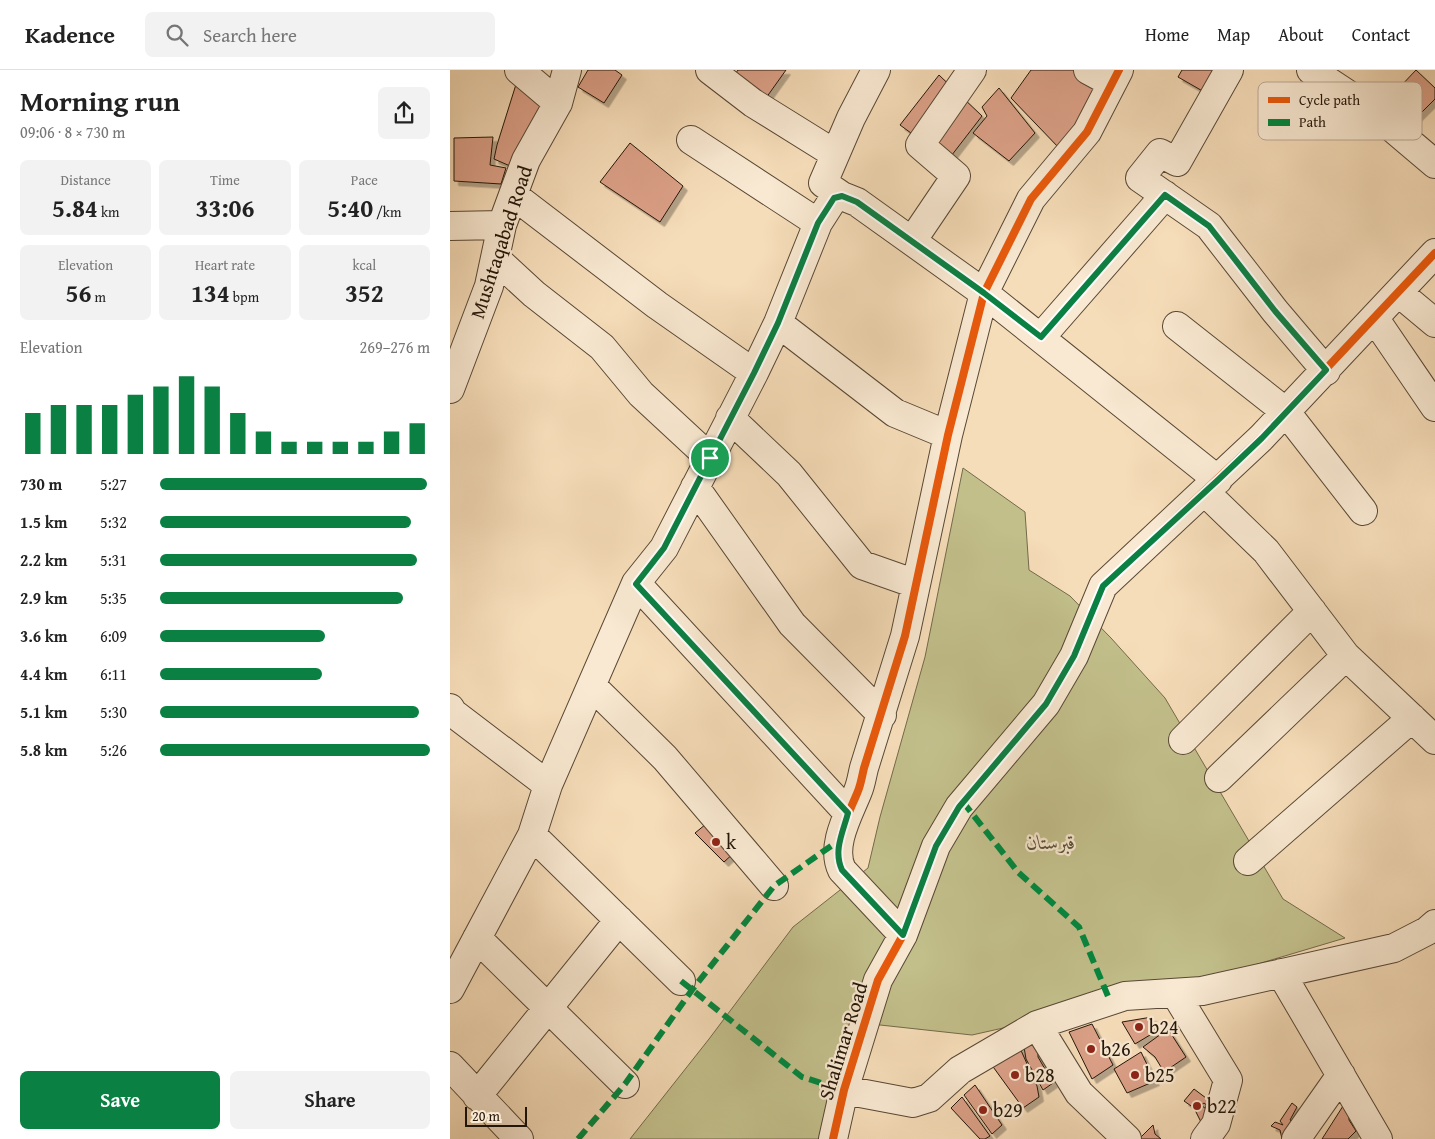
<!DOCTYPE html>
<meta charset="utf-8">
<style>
body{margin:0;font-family:"Gentium Book Plus",Amiri,serif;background:#f2f2f2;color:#222;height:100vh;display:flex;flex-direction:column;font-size:19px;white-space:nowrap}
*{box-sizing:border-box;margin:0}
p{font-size:16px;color:#767676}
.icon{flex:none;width:28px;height:28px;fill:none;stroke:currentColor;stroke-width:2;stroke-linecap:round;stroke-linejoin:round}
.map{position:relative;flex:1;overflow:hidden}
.sheet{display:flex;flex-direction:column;background:#fff;width:450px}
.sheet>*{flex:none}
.scale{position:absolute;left:15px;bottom:12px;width:62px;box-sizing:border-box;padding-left:5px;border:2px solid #241609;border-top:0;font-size:14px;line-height:18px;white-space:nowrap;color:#241609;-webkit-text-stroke:4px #f9e9d2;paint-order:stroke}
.pin{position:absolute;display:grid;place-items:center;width:42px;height:42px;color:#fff;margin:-21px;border:2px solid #fff;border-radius:50%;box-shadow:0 1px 5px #0007}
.round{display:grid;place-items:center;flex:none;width:52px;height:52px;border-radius:8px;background:#f2f2f2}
.summary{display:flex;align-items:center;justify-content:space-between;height:85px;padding:0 20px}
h1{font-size:28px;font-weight:700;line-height:38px}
.stats{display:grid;grid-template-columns:repeat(3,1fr);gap:8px;height:85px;padding:5px 20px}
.stats div{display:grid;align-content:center;border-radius:8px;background:#f2f2f2;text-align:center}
.stats b{font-size:25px;font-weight:700}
.stats small{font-size:14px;font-weight:400}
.stats p{font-size:14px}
.chart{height:140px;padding:10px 20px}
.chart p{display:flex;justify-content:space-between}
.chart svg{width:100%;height:90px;margin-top:5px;stroke:#0b8043;stroke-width:6}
.button{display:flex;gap:10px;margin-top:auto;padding:10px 20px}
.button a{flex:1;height:58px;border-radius:8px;background:#0b8043;color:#fff;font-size:20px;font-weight:700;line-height:58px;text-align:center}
.button a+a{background:#f2f2f2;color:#222}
ul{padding:0 20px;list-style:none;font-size:16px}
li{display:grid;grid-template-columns:80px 60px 1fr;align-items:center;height:38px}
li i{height:12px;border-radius:6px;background:#0b8043}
header{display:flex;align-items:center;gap:30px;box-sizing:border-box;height:70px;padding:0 25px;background:#fff;border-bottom:1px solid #e0e0e0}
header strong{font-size:24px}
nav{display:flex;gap:28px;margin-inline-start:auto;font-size:18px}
.search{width:350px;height:45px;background:#f2f2f2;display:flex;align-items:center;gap:12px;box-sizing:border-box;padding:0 18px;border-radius:8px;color:#767676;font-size:19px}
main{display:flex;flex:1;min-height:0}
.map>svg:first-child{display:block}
.green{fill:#c2bf8b;stroke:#736a4a}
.building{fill:#dca188;stroke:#241609;filter:url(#shadow)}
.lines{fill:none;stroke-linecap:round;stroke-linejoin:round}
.minor-casing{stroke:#584835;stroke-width:30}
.minor{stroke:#f9e9d2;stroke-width:28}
.quiet{stroke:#00873e;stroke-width:6;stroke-dasharray:12 6;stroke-linecap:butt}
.cycleway-casing{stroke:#f9e9d2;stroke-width:11}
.cycleway{stroke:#e8590c;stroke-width:8}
.route-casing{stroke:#fff;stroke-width:10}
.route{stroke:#0b8043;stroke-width:6}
.poi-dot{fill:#8f2418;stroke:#f9e9d2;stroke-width:2}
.labels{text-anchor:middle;stroke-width:4.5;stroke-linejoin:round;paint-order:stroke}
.street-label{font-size:20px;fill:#241609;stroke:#f9e9d2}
.poi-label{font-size:20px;fill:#241609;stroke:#f9e9d2;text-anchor:start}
.park-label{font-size:20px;font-style:italic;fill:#5b5136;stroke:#f9e9d2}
.key{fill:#f9e9d2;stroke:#b9aa96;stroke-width:1}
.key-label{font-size:14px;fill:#241609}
</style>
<header>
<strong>Kadence</strong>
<div class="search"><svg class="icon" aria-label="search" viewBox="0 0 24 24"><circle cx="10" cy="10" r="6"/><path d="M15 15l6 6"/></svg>Search here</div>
<nav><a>Home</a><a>Map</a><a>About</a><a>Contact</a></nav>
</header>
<main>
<section class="sheet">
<div class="summary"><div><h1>Morning run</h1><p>09:06 · 8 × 730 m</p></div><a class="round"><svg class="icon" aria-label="share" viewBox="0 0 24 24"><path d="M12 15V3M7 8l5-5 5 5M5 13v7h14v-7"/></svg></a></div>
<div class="stats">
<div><p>Distance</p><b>5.84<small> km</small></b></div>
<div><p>Time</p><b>33:06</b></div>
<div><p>Pace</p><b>5:40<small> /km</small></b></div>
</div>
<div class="stats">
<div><p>Elevation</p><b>56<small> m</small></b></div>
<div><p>Heart rate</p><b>134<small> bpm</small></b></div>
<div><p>kcal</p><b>352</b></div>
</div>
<div class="chart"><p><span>Elevation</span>269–276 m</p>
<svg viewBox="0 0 160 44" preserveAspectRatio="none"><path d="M5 44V24M15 44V20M25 44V20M35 44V20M45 44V15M55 44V11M65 44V6M75 44V11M85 44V24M95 44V33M105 44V38M115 44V38M125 44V38M135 44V38M145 44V33M155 44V29"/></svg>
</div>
<ul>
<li><b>730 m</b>5:27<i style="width:99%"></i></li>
<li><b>1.5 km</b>5:32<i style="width:93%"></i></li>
<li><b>2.2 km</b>5:31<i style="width:95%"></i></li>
<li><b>2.9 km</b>5:35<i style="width:90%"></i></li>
<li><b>3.6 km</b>6:09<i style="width:61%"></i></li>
<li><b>4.4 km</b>6:11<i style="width:60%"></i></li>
<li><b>5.1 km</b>5:30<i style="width:96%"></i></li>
<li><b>5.8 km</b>5:26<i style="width:100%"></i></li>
</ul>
<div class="button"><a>Save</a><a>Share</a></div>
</section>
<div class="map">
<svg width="985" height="1069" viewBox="0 0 985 1069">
<defs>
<filter id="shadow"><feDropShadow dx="4.5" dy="4.5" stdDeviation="0" flood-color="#0004"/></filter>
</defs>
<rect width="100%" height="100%" fill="#f6ddb9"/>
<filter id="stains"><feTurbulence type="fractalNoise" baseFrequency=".004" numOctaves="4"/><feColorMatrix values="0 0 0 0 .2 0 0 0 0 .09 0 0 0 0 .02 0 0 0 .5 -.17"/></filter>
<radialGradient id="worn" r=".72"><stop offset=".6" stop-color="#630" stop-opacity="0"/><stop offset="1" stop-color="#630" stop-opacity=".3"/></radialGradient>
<path class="green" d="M513,398L575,442L579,500L620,526L661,568L715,628L833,829L895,868L714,922L522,965L421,954L387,1069H180L259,969L343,857L418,798L430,747L475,587Z"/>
<path class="building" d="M138,0H165L172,5L154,33L128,17Z
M288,0H336L311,35L279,12Z
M581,0H626L653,17L611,80L561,28Z
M732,0H767L756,23L728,7Z
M966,0L985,18V29L954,60L930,38Z
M489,5L532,46L498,90L450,55Z
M68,8L96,32L67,99L44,89L47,75Z
M549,18L585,63L559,91L523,63L537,46L532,37Z
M43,67L40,95L56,98L51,114L4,111V68Z
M180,73L233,116L210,152L150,112Z
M261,750L286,781L274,792L245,763Z
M702,947L705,962L685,974L672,952Z
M642,954L663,995L642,1009L619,962Z
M718,959L736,987L714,1002L705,987L693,977Z
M588,970V987L603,1013L593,1020L576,989L573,971Z
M569,976L587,1016L589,1027L573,1038L541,994Z
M691,982L705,1011L677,1023L664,999Z
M525,1015L552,1055L542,1064L514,1025Z
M744,1019L764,1034L763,1040L754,1033L751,1035L761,1043L752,1054L744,1038L734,1031Z
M512,1027L540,1066L535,1069H530L501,1038Z
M842,1033L847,1037L840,1050L850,1058L836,1069H832L830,1060L821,1056L825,1052L833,1055L830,1051Z
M893,1036L899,1042V1050L906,1061L898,1069H872Z
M703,1055L705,1064L711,1069H689Z"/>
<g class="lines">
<g class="minor-casing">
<path id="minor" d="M69,0L108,33
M260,0L303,33L385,84
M426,0L401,48L373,113L392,126L407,132L534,223L768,410
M638,0L662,13
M779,0L727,92L710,83L690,108L759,156L825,241L876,301
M861,0L920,39L985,94
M241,70L368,153
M63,125L207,235L304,303
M0,156L52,155
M462,171L506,106L470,75L522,0
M45,188L84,224L152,277L191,324L260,388
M949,223L985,253
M925,249L985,337
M328,253L445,343L498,365
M727,256L836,342L913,441
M591,267L715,125
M0,319L39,216L52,155L63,125L76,90L108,33L117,0
M280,348L339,404L412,495L466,514
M245,417L342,554L432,645
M755,422L816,481L896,586L985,670
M186,513L398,743
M142,616L215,688L324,816
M0,638L3,643L98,715
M733,670L862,541
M769,708L896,586
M82,765L231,911
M798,791L962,648
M453,865L392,800C380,776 399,744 408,721C411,714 412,706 414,698L455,566L498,365L534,223L581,129L637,62L669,0
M27,868L175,1014
M831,903L928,1069
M0,919L82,765L98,715L186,513L214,478L304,303L328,253L368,153L384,128L392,126
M725,923L778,1010L766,1054L755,1069
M587,955L629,1023L677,1069
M0,996L69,1069
M394,1020L463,1033L479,1028L510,1000L587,955L675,926L752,921L944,878L977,861L985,854
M27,1026L169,850
M383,1069L394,1020L428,910L453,865L486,776L509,737L596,634L624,586L653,516L811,368L985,183
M846,1069L891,1005"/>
</g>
<use href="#minor" class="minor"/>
<path class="quiet" d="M513,732L568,802L629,857L660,931
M231,911L352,1007L394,1020
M128,1069L175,1014L242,920L324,816L391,769"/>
<g class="cycleway-casing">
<path id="cycleway" d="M453,865L392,800C380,776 399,744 408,721C411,714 412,706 414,698L455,566L498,365L534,223L581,129L637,62L669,0
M383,1069L394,1020L428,910L453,865L486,776L509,737L596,634L624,586L653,516L811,368L985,183"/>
</g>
<use href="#cycleway" class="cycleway"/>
</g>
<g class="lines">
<g class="route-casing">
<path id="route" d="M715,125L759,156L825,241L876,300L812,368L768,410L653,516L624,586L596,634L509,737L486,776L453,865L392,800C383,781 393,762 398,743L186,514L214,478L304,303L328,253L368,153L384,128L392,126L407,132L534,223L591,267Z"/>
</g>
<use href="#route" class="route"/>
</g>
<g class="poi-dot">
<circle cx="266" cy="772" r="5"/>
<circle cx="689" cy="957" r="5"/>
<circle cx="641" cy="979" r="5"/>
<circle cx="565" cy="1005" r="5"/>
<circle cx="685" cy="1005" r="5"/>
<circle cx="747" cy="1036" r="5"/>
<circle cx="533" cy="1040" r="5"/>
</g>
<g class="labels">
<g class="street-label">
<text transform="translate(51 172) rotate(-72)" y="7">Mushtaqabad Road</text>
<text transform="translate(393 971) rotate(-73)" y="7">Shalimar Road</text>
</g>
<g class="poi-label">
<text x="276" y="779">k</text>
<text x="699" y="964">b24</text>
<text x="651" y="986">b26</text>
<text x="575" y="1012">b28</text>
<text x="695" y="1012">b25</text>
<text x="757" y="1043">b22</text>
<text x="543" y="1047">b29</text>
</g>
<g class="park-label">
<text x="601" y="779">قبرستان</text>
</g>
</g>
<rect x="808" y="12" width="164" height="58" rx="8" class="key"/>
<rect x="818" y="27" width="22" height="6" fill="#e8590c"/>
<rect x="818" y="49" width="22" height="7" fill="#00873e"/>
<g class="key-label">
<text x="849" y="35">Cycle path</text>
<text x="849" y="57">Path</text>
</g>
<rect width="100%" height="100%" filter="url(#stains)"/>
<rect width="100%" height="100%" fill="url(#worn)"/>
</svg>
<div class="scale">20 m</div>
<div class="pin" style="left:260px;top:388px;background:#1e9e55"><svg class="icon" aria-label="arrive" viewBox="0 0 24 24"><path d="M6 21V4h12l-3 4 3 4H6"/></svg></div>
</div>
</main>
